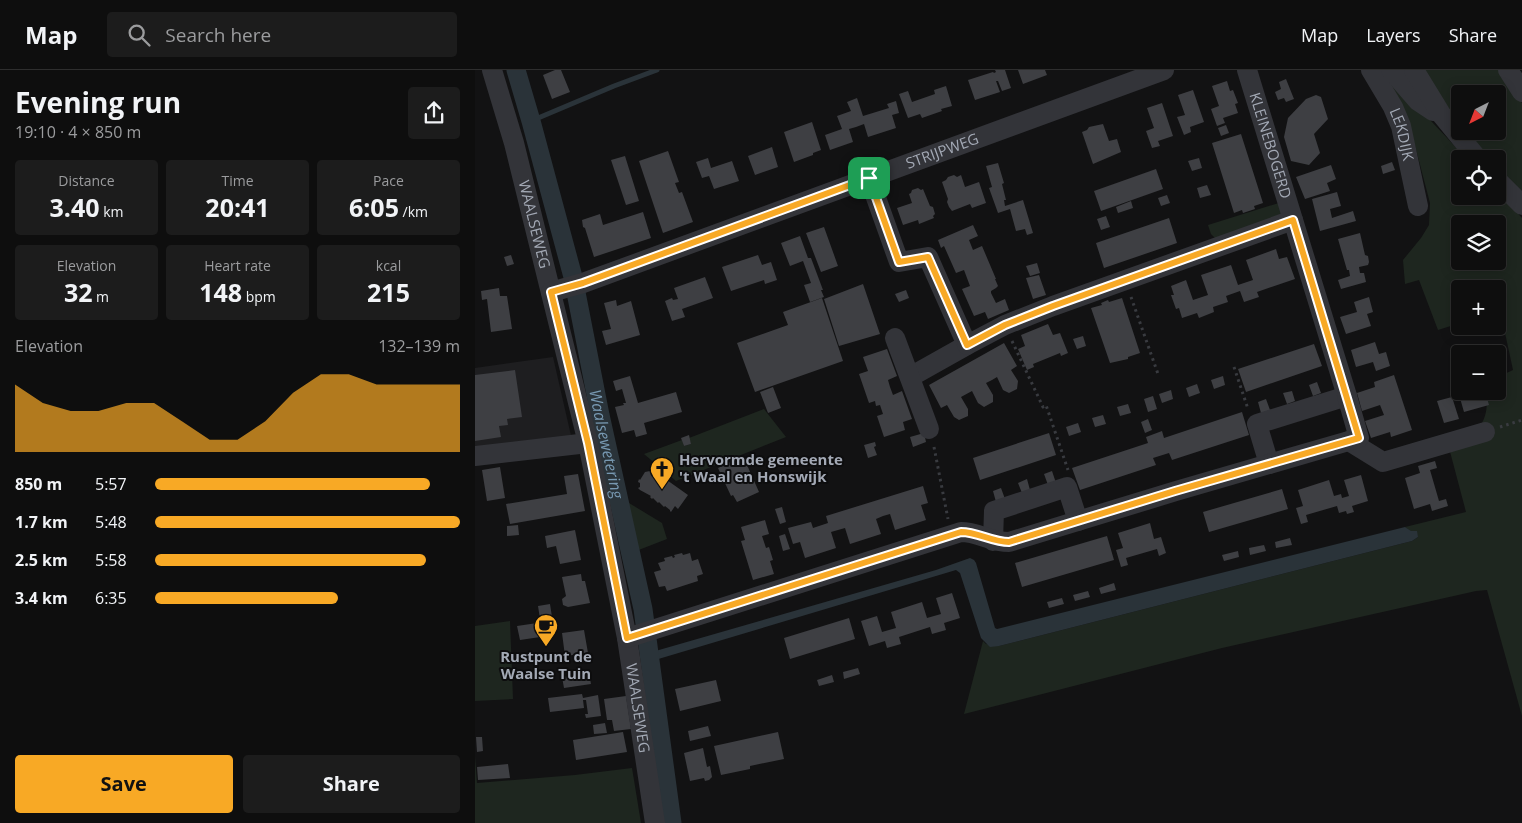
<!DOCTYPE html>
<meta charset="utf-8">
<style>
body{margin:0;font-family:"Open Sans",sans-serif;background:#1c1c1c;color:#f1f3f6;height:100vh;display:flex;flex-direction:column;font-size:19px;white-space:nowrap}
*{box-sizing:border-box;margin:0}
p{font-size:16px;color:#9b9c9e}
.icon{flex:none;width:28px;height:28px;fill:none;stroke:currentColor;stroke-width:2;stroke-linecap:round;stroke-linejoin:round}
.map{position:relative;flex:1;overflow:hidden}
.details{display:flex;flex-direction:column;background:#0e0e0e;width:475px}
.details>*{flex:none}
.needle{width:32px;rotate:222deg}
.tools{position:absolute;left:976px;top:15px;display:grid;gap:10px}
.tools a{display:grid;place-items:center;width:55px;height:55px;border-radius:5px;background:#0e0e0e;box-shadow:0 2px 12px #0003,0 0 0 1px #2e2e2e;font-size:25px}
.pin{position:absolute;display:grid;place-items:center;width:42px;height:42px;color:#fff;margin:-21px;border-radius:10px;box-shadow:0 2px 8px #0006}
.round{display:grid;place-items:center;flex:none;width:52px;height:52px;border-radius:5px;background:#1c1c1c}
.headline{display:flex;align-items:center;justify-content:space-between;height:85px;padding:0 15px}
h1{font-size:28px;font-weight:700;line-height:38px}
.stats{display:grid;grid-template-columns:repeat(3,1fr);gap:8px;height:85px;padding:5px 15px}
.stats div{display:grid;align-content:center;border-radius:5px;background:#1c1c1c;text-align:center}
.stats b{font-size:25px;font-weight:700}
.stats small{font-size:14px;font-weight:400}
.stats p{font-size:14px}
.chart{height:140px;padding:10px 15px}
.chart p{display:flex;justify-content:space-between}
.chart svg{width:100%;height:90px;margin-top:5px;fill:#f8a925;opacity:.7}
.action{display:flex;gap:10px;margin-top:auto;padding:10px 15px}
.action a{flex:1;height:58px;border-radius:5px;background:#f8a925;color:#111;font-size:20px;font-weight:700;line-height:58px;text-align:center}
.action a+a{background:#1c1c1c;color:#f1f3f6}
ul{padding:0 15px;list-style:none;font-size:16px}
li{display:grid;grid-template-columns:80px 60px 1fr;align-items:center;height:38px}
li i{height:12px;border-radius:6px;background:#f8a925}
header{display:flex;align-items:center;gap:30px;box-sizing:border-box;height:70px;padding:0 25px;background:#0e0e0e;border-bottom:1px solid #2e2e2e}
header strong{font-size:24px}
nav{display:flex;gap:28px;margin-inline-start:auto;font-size:18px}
.search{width:350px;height:45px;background:#1c1c1c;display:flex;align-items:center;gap:12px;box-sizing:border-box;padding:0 18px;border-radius:5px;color:#9b9c9e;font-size:19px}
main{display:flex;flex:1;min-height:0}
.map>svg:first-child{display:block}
.built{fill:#1e1e20}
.green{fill:#1e261f;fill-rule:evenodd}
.water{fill:#2a3339}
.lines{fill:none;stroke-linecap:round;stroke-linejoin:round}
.stream{stroke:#2a3339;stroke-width:5}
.canal{stroke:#2a3339;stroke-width:19}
.building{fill:#3e3f43}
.path{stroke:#393b40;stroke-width:3;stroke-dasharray:2.5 4;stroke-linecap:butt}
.minor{stroke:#333439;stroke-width:20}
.route-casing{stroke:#fff;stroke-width:10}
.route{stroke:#f8a925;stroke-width:6}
.labels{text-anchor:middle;stroke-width:4;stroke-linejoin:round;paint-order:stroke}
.street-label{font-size:15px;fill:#a3a9b5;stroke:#0d0d0e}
.poi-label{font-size:15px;font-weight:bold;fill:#a3a9b5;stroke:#0d0d0e;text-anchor:start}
.water-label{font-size:16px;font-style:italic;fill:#7899b2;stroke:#0d0d0e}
</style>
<header>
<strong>Map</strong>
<div class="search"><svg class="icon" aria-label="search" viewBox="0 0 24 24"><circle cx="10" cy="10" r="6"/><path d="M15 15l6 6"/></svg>Search here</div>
<nav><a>Map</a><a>Layers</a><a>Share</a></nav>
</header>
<main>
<section class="details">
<div class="headline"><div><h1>Evening run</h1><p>19:10 · 4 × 850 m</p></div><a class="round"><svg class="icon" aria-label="share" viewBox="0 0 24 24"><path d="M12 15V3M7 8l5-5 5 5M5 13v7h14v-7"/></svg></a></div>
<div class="stats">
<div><p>Distance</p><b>3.40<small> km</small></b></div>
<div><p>Time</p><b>20:41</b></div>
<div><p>Pace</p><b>6:05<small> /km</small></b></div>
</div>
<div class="stats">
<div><p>Elevation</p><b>32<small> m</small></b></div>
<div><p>Heart rate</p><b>148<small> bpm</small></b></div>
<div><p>kcal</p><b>215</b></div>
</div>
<div class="chart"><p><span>Elevation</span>132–139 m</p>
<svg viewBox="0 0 160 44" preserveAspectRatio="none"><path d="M0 44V11L10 20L20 24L30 24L40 20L50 20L60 29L70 38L80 38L90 29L100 15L110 6L120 6L130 11L140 11L150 11L160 11V44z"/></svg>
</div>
<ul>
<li><b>850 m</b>5:57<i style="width:90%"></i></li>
<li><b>1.7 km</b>5:48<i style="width:100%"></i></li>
<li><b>2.5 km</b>5:58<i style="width:89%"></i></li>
<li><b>3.4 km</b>6:35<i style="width:60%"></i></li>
</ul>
<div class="action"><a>Save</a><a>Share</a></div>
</section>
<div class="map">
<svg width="1047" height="753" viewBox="0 0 1047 753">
<rect width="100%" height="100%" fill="#121213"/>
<path class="built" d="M78,287L97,370L0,378V298Z"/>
<path class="green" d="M902,0L939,33L992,89H985V126H1022L1023,121L1047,148V646L1012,520L1001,521L747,578L489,644L508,571L511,574L524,576L937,471L943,467L930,457L991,442L973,374C980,371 997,365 1002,360C1012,349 1013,335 1011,321H1022L1023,307L1038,300L1030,263L1006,266L1004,256H1022V219H985V253L963,260L944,210L930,214L928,190L946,168L954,155L955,133L937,64ZM985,154H1022V191H985Z
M948,0H1023L1047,33V121L1023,98L1022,89H1014L990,61H1022V24H985V55Z
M807,132L809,137L804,149L741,169L736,164L733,155Z
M289,339L311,367L201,411L169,384L207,370L209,376L216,374L214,368Z
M148,433H154L187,453L192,469L161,481Z
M35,551L38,629L0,631V556Z
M0,686L2,713L100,705L157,698L166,753H0Z"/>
<path class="water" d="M930,457L936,461H942L943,467L937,471L524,576L515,577L506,568L485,503L481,500L180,590L177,582L461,500L495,488L499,490L501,493L520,558L522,559Z
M188,691L193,692L194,695L203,753H186L178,695Z"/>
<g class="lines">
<path class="stream" d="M56,51L139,16L182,0"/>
<path class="canal" id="s1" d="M41,0L56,51L98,207L125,345L168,539L197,753"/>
</g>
<path class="building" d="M80,0H86L95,22L77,29L68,5Z
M520,0H530L536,18L527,21L523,11H521L525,22L500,30L493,10L518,2L519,3L521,2Z
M543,0H570L572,5L548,14Z
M811,9L819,29L811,32L809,28L803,30L800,22L806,19L804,12Z
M752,11L755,21L758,20L763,33L760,34L763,43L748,48L750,53L742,56L736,39L744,36L737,16Z
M471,16L477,36L466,39L467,41L447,48L445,44L433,48L424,24L433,21L437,32L460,24L459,20Z
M718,20L729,52L715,57L716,62L709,65L702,47L710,45L703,25Z
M841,25L846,27L853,49L839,64L845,83L834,95L816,91L809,67L813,48L831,29Z
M382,28L388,46L414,38L412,34L421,31L424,43L417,45L421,58L393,67L389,54L381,57L374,59L378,72L355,80L350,65L367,59L362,46L376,41L372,32Z
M687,33L698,66L683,71L685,76L677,78L671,61L679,58L672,38Z
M337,52L346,80L338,83V85L319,92L309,62Z
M628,54L634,71L642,69L646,82L618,94L607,62L612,60L614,57Z
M751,55L754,63L746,66L743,58Z
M766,64L788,133L779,136L780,139L768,143L767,140L759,143L737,73Z
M297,77L303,97L280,105L273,86Z
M193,81L204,112L200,113L204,123L207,122L218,152L188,163L164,91Z
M150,86L164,131L151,135L136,90Z
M233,88L236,98L257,91L264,111L239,119L234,106L227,108L221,92Z
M724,88L727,98L717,101L713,91Z
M917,92L920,100L908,104L906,96Z
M523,93L529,113L527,114L531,130H529L530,136L548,130L558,163L552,165L550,159L541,161L535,139L523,143L514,118L517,117L511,96Z
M856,95L861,109L852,113L855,121L830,129L821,107Z
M681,99L688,119L626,141L619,121Z
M479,105L482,107L486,105L490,117L504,112L511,133L497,138L495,134L477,141L474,137L472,132L473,129L467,112L471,110L473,107Z
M732,115L736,125L725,128L722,118Z
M443,118L446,120L448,119L455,136L458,137L460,144L458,146L459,148L444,154L443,150L428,155L422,138L437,133L434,124L436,123L437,120Z
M862,122L866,136L855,139L857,148L878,141L881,151L845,161L837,129Z
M692,125L695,133L686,136L683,128Z
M656,131L658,138L643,143L641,137Z
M168,142L176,168L119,187L110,158L108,157L107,150L125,144L128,155Z
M631,146L635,157L626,160L622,149Z
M694,148L702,173L629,198L621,173Z
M498,155L503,166L494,170L498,180L507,176L521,209H520L523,216L521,218L516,221V223L521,233L530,229L534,240L513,249L510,242L499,246L487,219L495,216L489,200L481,203L469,176L466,178L463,170Z
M349,157L363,196L346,202L331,163Z
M885,163L890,185L893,186L894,192L893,195L884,197L885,203H889L891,212L866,219L863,210L875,206L874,200H872L863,169Z
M325,166L333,188H336L348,220H346L349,227L335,232L329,215L336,213L328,191L315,196L306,173Z
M801,179L804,189L812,187L820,209L782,222L784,227L769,232L765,221L751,226L753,232L738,237L739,242L724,248L722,243L707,248L704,238L701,239L696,225H699L696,216L711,210L718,230L733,225L726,205L756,195L763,215L778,210L771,190Z
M36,185L39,194L32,196L29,187Z
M283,185L287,195L296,192L302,210L290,214L289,210L256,221L247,197Z
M562,193L565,203L555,206L551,196Z
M564,205L571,225L558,229L551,208Z
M230,207L238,228L207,239L210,247L197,251L190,231L197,228L198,230L203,229L199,218Z
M388,214L405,264L364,276L349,229Z
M24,218L25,226H32L37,259L16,262L12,229L7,230L6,221Z
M431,220L434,228L424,232L420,224Z
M894,227L898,242L892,244L896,256L871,264L865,247L882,242L879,232Z
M347,228L368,291L280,322L262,273L313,255L308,242Z
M647,228L665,283L653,287V289L635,293L616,238L627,235L626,233L633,230L634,232Z
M141,230L142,236L156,231L165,265L131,275L127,261L136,259L129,233Z
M573,254L578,265L585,263L593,283L586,286L585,283L558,294L559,297L552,300L543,279L550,276L546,265Z
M608,266L611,276L602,279L598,269Z
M900,272L904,284L911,282L915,296L901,301L898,292L881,297L876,280Z
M529,273L542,296L536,300L543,311L542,319L534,323L528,320L522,307L517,310L511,313L518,325V332L509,337L503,333L497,321L486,327L493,339V346L484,350L479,347L472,335L466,338L454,315Z
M839,274L847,296L771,322L763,299Z
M412,279L422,306L413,310L415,317L418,325L427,321L437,349L428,352L430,360L409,367L402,346L408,344L405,335L401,336L400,331L394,333L384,304L393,301L388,287Z
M40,300L47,347L32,349L33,355L24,356L26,367L0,371V305Z
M919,305L937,360L916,367L915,362L896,368L890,351L909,345L905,335L887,341L882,323L900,317L899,312Z
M155,306L163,333L201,322L207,342L169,353L172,364L161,367L159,360L147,363L140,337L149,335L148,333H151L147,319L141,321L138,311Z
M748,306L750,315L739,319L736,310Z
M842,312L846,323L838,326L834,315Z
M722,314L725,323L714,327L711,318Z
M298,317L306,338L293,343L285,322Z
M696,320L698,329L687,333L684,324Z
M817,321L820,331L812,334L808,323Z
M983,321H1010L1014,335L989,342Z
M678,326L682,339L673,342L669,329Z
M977,327L984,349L969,353L962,331Z
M791,329L795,340L786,343L783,332Z
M653,334L656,343L645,346L642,337Z
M767,342L774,365L697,390L694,383L678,388L681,395L605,420L597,398L673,373L671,367L687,361L689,368Z
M628,345L631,354L620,357L617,348Z
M673,349L677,360L670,363L666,352Z
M603,353L606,362L594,366L591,357Z
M449,363L451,372L438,377L435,367Z
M574,363L581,385L505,410L498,388Z
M214,365L216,374L209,376L206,368Z
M400,372L401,376L399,377L402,385L393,388L389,375Z
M268,386L284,422L262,432L258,425L256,426L243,398Z
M960,391L962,398L955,400L964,431L971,429L973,436L957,441L955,434L939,439L930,408L945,403L943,396Z
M25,397L30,428L12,431L7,400Z
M175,399H177V401L182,404V403L213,425L203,439L200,436L196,442L195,441V440L190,436L189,437L184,432L183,433L178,428L177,429L175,427L176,426L165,420L163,418L165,417V413L163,412L164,409L165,410L170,402L175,401Z
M577,401L581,413L573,415L569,404Z
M103,404L110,441L35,454L31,434L92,424L89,406Z
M886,405L893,431L877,436L879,442L872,444L871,441L864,443L862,436L831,445L833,452L826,454L821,438L828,436L823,420L854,410L859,426L866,424L867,428L874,426L869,410Z
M552,409L555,420L547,423L543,413Z
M448,416L453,433L446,435L451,450L420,460L415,444L408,446L401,449L406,464L375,474L370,458L356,462L361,478L330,488L325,472L318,474L313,458L336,452L338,458L353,453L351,446Z
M526,418L530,429L521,432L518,421Z
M807,419L813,439L734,462L728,442Z
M307,437L311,452L305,454L300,439Z
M290,450L294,464L287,466L291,478L294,477L298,490L295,491L299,504L278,510L266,471L270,470L266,457Z
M675,453L679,469L686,467L691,483L684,486L682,479L651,488L653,495L646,497L641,480L648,478L643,463Z
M43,455L44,465L32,466V456Z
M100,460L106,490L85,494L81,476L72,478L70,466Z
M310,464L315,479L308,481L304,466Z
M632,466L639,490L547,517L540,493Z
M815,468L817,475L801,478L800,472Z
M789,475L791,481L775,485L774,478Z
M763,481L764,487L749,491L747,485Z
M207,483L208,485L215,483L217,491L223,489L228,504L222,506L223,511L192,521L190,516L184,517L179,502L186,500L183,493L190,491L189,488L197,486L198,488L200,487L199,485Z
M106,504L107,511H110L115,533L93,537L88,535L87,529L91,526L87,507Z
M639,513L641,520L626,524L624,518Z
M613,521L615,527L600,531L598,525Z
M477,523L485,548L469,553L471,560L457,564L455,557L424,567L426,574L412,578L410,571L394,576L386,551L402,546L407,562L421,558L416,542L447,532L452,548L466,544L461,528Z
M587,528L589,534L574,538L572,532Z
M75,534L77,547L65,549L63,536Z
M374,548L380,569L315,589L309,568Z
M69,552L72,566L45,570L42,556Z
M109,560L113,583L90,586L87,563Z
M383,598L385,604L369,609L368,602Z
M114,603L116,614L89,618L87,607Z
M357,605L359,612L344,616L342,610Z
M241,610L246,631L205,641L200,619Z
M107,624L108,628L123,625L126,646L111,648L110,644H113L111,630H108L109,638L75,642L73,628Z
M151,626L156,659L139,661L137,650H132L129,629Z
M130,653L132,663L119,664L118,655Z
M233,656L236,666L215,671L213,661Z
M148,662L152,682L101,690L98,670Z
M303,662L309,689L275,696V699L246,705L239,676Z
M1,667H7L8,681L2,682Z
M228,678L232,697L235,696L237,707L234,710L230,711L229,708L215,711L209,683Z
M33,694L35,708L3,710L2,697Z"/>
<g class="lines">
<path class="path" d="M656,227L683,304
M537,271L568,337L571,335L593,400
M759,297L773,339
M1025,357L1047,350
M459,377L473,449"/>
<g class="minor">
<path id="s2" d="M17,0L39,73L113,373L152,568L180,753"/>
<path id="s3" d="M772,0L872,326L782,354L794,394"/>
<path id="s4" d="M896,0L918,37L926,56L943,136"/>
<path d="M916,0L943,31L958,41"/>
<path d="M939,0L966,44L1003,89"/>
<path d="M1033,0L1047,22"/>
<path d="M394,108L424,192L453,187L492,275L435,307"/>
<path d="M1022,110L1047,135"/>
<path id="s5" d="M76,222L108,213L689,0"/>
<path d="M420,268L454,359"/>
<path d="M492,275L530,255L578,236L818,150"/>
<path d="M874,371L908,392L1010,362"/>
<path d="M0,386L113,373"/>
<path d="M518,471L519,441L592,417L603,451"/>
<path d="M152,568L486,462C503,462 516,472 534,472L701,421L884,368L872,326"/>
</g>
</g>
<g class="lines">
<g class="route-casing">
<path id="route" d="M394,108L424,192L453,187L492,275L530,255L578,236L818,150L884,368L700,421L534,472C517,472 503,462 486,462L152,568L113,373L76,222L108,213Z"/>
</g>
<use href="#route" class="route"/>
</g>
<defs>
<g id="church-pin" transform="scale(1.25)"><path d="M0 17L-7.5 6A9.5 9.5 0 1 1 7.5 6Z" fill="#f8a925" stroke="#0d0d0e"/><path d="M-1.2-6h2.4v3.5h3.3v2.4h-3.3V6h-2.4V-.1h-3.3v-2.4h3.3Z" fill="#111"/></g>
<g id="cafe-pin" transform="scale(1.25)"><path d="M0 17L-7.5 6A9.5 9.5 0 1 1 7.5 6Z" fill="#f8a925" stroke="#0d0d0e"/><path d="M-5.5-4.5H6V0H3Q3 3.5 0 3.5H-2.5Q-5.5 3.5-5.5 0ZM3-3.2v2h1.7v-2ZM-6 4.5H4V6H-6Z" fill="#111"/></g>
</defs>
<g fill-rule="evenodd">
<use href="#church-pin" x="187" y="399"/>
<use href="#cafe-pin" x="71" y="556"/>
</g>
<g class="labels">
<g class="street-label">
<text dy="5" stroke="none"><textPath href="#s4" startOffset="72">LEKDIJK</textPath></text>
<text dy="5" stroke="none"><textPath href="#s3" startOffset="79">KLEINEBOGERD</textPath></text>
<text dy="5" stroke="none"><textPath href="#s5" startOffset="416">STRIJPWEG</textPath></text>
<text dy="5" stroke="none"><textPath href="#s2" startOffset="160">WAALSEWEG</textPath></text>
<text dy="5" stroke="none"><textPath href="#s2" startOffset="655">WAALSEWEG</textPath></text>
</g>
<g class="poi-label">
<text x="204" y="395">Hervormde gemeente<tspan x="204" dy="17">'t Waal en Honswijk</tspan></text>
<text x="71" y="592" text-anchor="middle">Rustpunt de<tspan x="71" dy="17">Waalse Tuin</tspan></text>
</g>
<g class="water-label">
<text dy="6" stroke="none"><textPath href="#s1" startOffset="385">Waalsewetering</textPath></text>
</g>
</g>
</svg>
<div class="tools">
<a><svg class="needle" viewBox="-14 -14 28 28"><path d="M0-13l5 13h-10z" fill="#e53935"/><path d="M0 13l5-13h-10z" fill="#9b9c9e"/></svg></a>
<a><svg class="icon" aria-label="locate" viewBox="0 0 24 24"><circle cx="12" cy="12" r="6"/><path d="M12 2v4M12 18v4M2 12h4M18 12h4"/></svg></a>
<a><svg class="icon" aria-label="layers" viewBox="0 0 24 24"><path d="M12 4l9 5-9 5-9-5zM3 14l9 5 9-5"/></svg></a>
<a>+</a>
<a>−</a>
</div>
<div class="pin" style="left:394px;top:108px;background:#1e9e55"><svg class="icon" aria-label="arrive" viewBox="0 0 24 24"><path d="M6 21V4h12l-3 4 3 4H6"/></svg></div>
</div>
</main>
